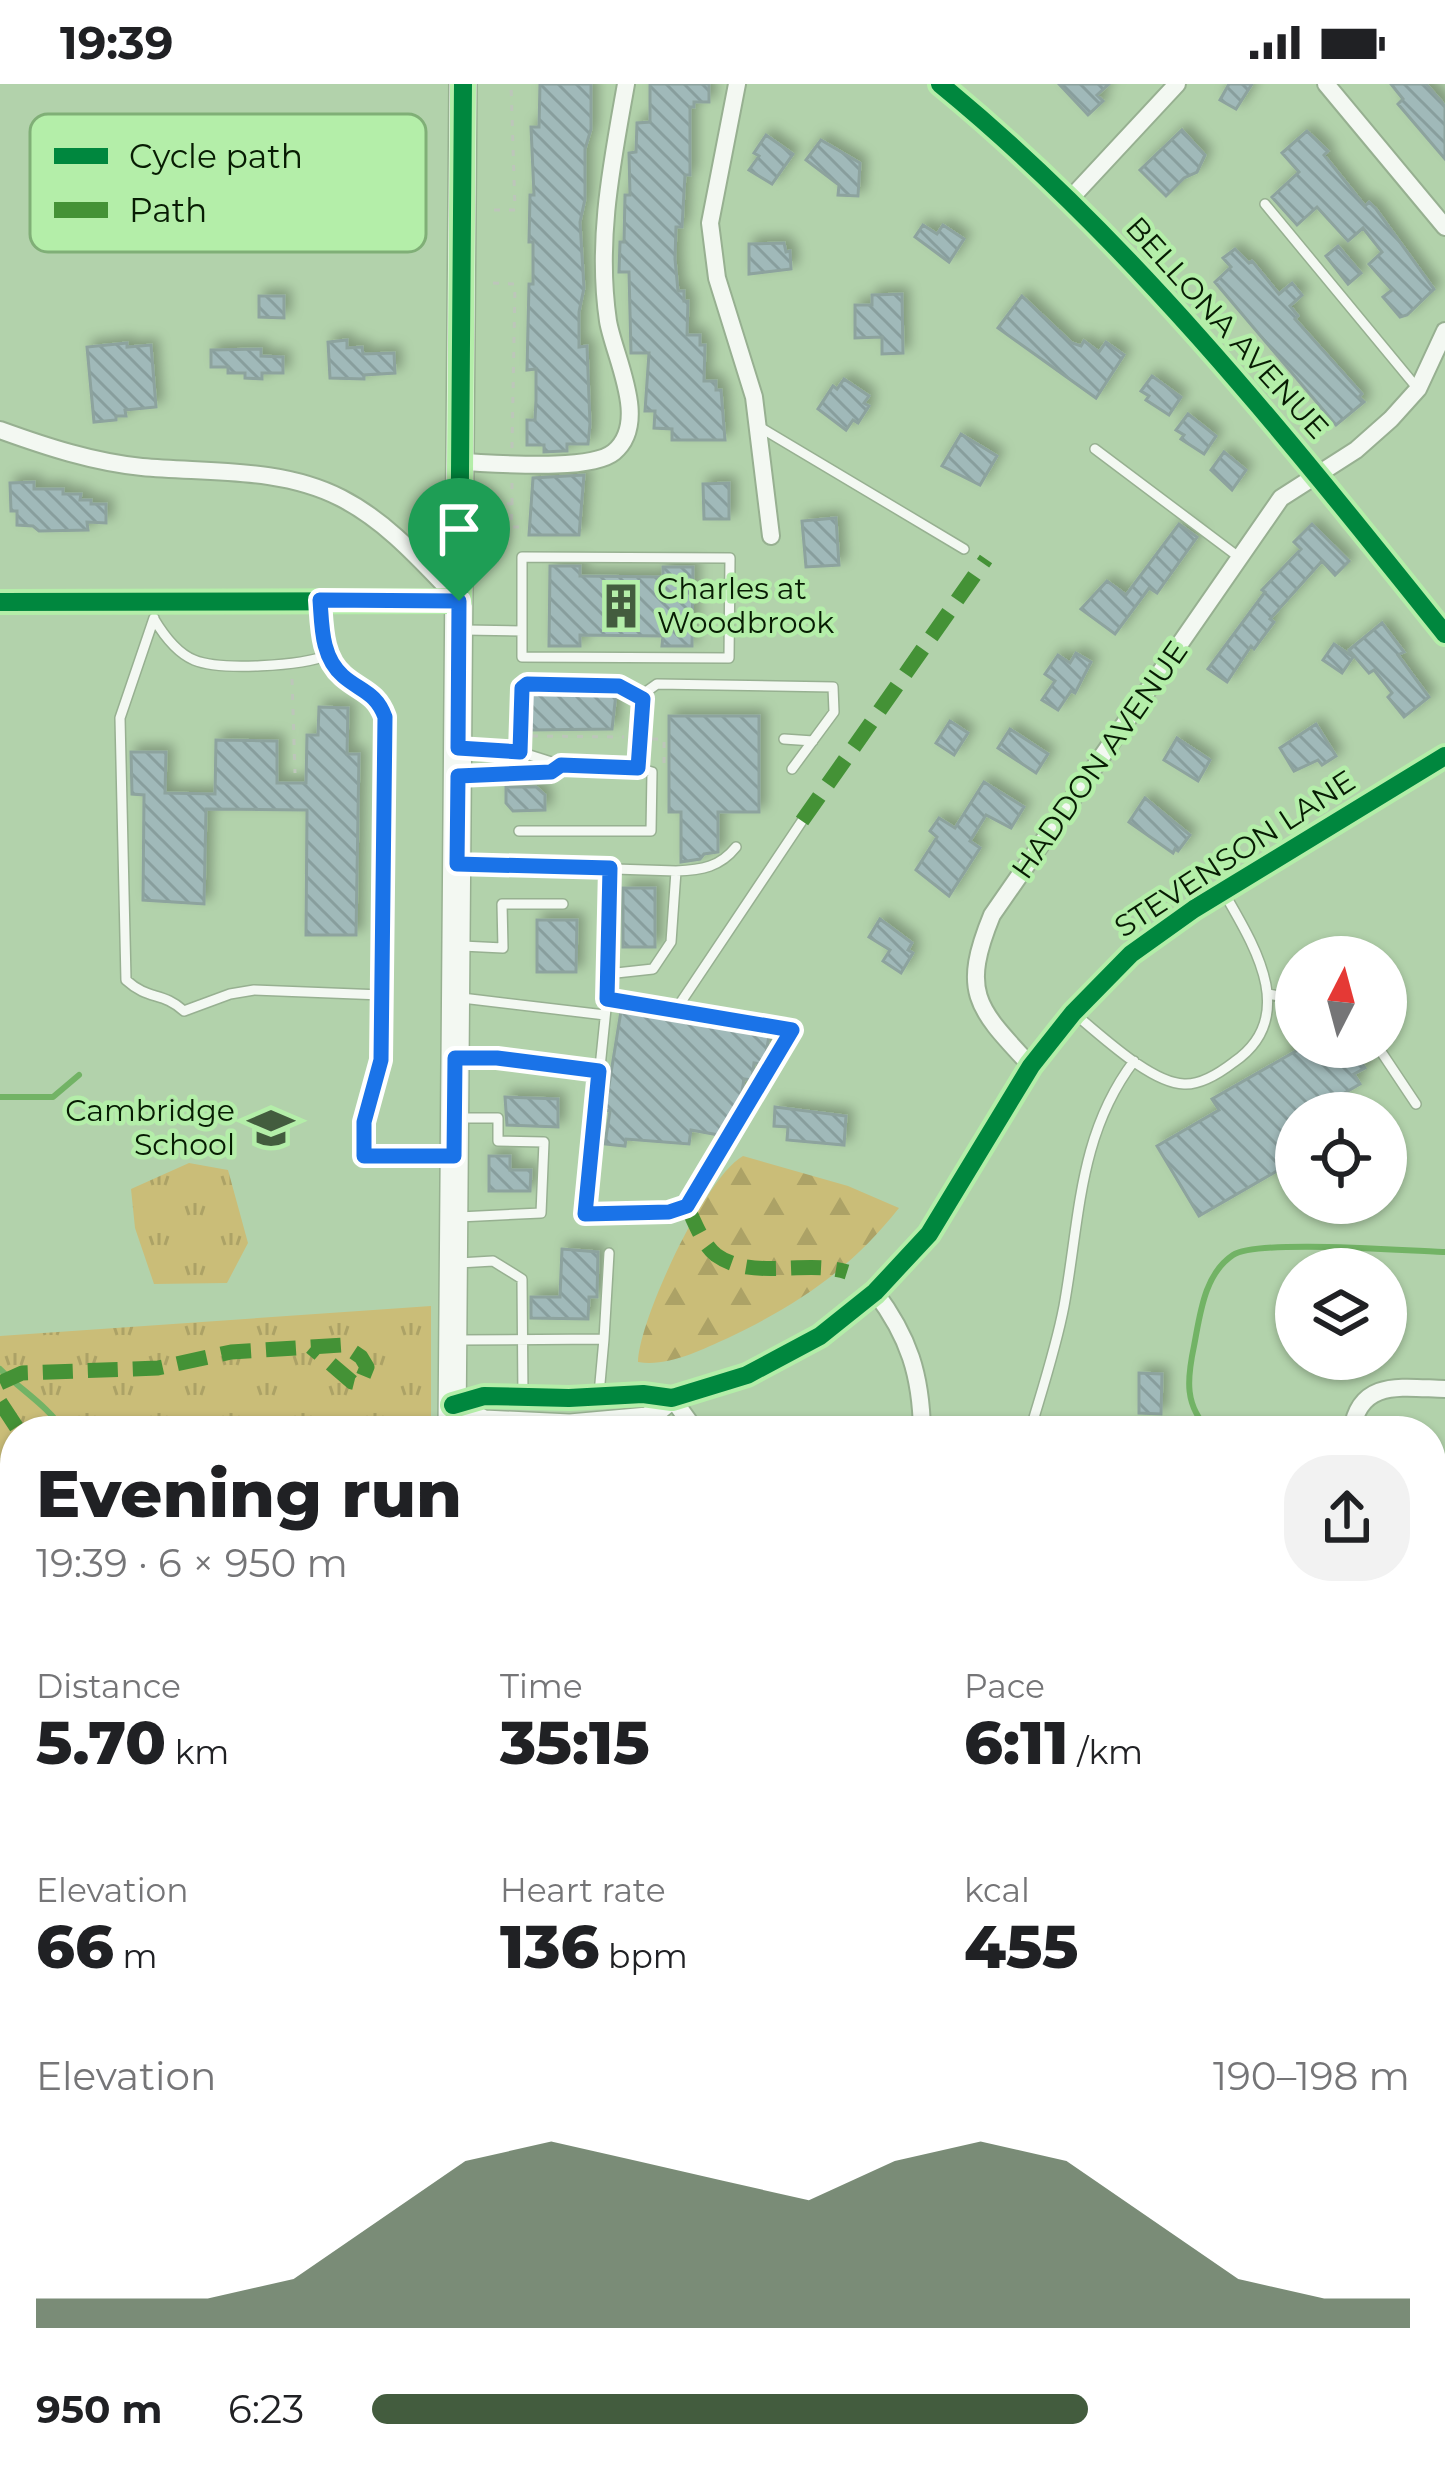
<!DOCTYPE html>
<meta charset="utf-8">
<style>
body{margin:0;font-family:Montserrat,sans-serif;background:#f2f2f2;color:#202124;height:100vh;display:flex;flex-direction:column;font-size:45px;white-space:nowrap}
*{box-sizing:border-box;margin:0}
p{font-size:39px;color:#757577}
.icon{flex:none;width:66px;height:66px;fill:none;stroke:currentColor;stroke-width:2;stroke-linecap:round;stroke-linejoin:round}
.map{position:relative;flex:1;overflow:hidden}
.sheet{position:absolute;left:0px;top:1332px;width:1446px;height:1065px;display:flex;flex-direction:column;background:#fff;border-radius:48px 48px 0 0;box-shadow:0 3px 9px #0004}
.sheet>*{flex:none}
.needle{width:78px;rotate:6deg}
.tools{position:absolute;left:1275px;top:852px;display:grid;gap:24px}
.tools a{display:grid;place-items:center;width:132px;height:132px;border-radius:50%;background:#fff;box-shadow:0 3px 9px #0004;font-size:60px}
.pin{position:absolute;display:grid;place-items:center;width:102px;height:102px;color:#fff;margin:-123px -51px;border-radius:50% 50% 50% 0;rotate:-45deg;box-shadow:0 0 12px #0007}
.pin .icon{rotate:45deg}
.round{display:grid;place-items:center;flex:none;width:126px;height:126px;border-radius:48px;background:#f2f2f2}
.overview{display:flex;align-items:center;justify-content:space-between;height:204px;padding:0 36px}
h1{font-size:66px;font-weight:800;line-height:90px}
.stats{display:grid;grid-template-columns:repeat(3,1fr);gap:18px;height:204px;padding:12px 36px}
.stats div{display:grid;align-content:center}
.stats b{font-size:60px;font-weight:800}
.stats small{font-size:33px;font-weight:400}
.stats p{font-size:33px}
.chart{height:336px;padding:24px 36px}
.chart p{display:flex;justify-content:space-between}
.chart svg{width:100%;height:216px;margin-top:12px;fill:#435c3e;opacity:.7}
ul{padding:0 36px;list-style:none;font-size:39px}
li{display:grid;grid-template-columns:192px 144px 1fr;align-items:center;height:90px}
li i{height:30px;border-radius:15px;background:#435c3e}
.status{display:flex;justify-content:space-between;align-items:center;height:84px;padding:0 60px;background:#fff;direction:ltr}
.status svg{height:33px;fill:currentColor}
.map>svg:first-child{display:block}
.grass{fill:url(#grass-tufts)}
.forest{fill:url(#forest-firs)}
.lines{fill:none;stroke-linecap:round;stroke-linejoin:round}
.stream{stroke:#72b365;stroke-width:6}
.building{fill:url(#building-back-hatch);stroke:#8da39e;stroke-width:3;filter:url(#shadow)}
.service-casing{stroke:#97b091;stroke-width:12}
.minor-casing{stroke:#97b091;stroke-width:20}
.tertiary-casing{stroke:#97b091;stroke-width:24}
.primary-casing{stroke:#97b091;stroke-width:30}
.path{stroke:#bdc6ba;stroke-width:3;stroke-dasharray:6 9;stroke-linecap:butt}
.service{stroke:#f3f8f2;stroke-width:9}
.minor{stroke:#f3f8f2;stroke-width:16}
.tertiary{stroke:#f3f8f2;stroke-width:21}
.primary{stroke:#f3f8f2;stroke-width:27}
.quiet{stroke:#449236;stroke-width:15;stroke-dasharray:30 15;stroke-linecap:butt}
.cycleway-casing{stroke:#b4eea9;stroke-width:26}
.cycleway{stroke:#00873e;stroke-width:18}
.route-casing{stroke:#fff;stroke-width:24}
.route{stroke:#1a73e8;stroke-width:15}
.labels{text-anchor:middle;stroke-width:9;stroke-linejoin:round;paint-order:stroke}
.street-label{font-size:30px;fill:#071c03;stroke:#b4eea9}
.poi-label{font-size:30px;fill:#071c03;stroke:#b4eea9;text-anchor:start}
.key{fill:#b4eea9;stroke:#80af77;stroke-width:3}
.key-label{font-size:33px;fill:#071c03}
</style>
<div class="status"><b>19:39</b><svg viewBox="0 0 49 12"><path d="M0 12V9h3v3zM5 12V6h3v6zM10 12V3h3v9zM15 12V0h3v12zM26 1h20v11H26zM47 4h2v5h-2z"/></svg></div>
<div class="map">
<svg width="1445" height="2396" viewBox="0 0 1445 2396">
<defs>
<pattern id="grass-tufts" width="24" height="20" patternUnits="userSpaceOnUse" patternTransform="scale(3)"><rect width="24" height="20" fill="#cabd78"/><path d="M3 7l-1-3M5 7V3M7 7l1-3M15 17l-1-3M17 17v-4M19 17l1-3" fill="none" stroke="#aca266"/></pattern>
<pattern id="forest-firs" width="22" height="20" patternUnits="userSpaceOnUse" patternTransform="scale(3)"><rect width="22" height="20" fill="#cabd78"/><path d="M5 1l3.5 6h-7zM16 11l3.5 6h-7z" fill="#aca266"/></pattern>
<pattern id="building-back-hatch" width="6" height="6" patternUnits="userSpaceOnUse" patternTransform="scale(3)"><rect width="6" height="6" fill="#a0b9b9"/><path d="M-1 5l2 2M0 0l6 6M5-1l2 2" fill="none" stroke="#889e9d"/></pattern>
<filter id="shadow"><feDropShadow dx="6" dy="-6" stdDeviation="6" flood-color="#0004"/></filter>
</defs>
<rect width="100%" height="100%" fill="#b2d2ab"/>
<path class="grass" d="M189,1079L228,1086L248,1159L227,1199L154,1200L135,1144L131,1105Z
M431,1222V1347H15V2382H407V2396H0V1252Z"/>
<path class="forest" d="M743,1072L848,1102L899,1124C850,1186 797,1221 728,1254C701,1266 668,1283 638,1278C639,1235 706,1092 743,1072Z"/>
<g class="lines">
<path class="stream" d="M0,1013H53L79,991
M0,1285C22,1307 47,1321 64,1347
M1210,1347C1184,1322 1187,1295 1194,1262C1200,1231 1204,1190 1233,1171C1257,1155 1408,1167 1445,1168"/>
</g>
<path class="building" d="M540,0H591V45L585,65V115L580,138L584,204L579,228V263L587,262L590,340L588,360H567V367H563L544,368V361H527V336H535L536,316V285L527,286L529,200H533V158H529L530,111H534L531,43H539Z
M650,0H709V18H694V23H690V91H685L682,143H676L675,175L678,207H684V217H688L687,251H700V261H705L704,297H716V306H721L725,356H672V345L654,344L655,327H645L649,269H631L629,188H619L620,158H624L625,111H630L629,69L636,68L637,39L650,38Z
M1059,0H1109L1097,11L1103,17L1088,31Z
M1229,0H1252L1236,25L1220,16Z
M1391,0H1426L1441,17L1445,23V75L1398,20L1403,15Z
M1182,46L1205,71L1197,88L1184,94L1166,112L1140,86Z
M1307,47L1328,67L1324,71L1365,122L1369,118L1376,125L1434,205L1407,231L1400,233L1383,213L1392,206L1369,180L1382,168L1363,144L1348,157L1317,123L1297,141L1272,113L1299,88L1282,69Z
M766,51L793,70L772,100L749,86L759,72L754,69Z
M821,56L860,79L858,112L838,111L839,101L806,76Z
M923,141L937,150L943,141L964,155L949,178L915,153Z
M784,159L786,168L790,167L791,185L749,190V160Z
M1338,162L1361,189L1348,200L1326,172Z
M1235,165L1249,179L1252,177L1279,210L1292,199L1302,211L1290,222L1298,232L1295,235L1362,310L1359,313L1364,318L1336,341L1215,198L1231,183L1223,174Z
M902,210L903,269L882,270V253L855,254V221H872V211Z
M259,212H284V234L259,233Z
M1022,212L1072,259L1081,262L1084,257L1099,268L1106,258L1124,271L1096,314L998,244Z
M347,256V264L362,263L363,270L394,269L395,289L364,291V295L330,294L328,258Z
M127,259V263L151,261L156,323L125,326L126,332H116V336L94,338L87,263Z
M261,265V272L283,273V289H262V295L245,294V289H228V283H211V266Z
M1152,292L1181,313L1169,331L1146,316L1149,312L1141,307Z
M844,295L869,312L864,319L869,322L858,339L853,336L846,346L818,325L833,302L837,305Z
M1188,330L1216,352L1204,370L1181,355L1184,351L1176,346Z
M961,350L997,372L980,401L942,382Z
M1224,368L1246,386L1232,406L1211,386Z
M584,391L579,451H529L533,394Z
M34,398V405H63V410H81L80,416H91V420H106V439L87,438L88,446L39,447L33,442L17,441V427H11L10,399Z
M729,399V435H704L703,400Z
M836,434L839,481L806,483L802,437Z
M1179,440L1197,453L1157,509L1149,504L1115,550L1081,525L1107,497L1126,511Z
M1312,440L1349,477L1335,491L1322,477L1270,535L1274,538L1254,565L1251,562L1227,598L1208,585L1265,508L1262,506L1301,465L1294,458Z
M550,482H580V492L663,493V483H693L692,562H662L663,552L580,551V562H549Z
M1382,539L1404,568L1398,571L1429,613L1404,633L1388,613L1392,609L1374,586L1369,589L1349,566Z
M1334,560L1353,573L1342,589L1323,576Z
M1076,569L1091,578L1075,609L1071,607L1058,626L1042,616L1055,597L1045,590L1058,571L1070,579Z
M531,610H616L612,645L530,646Z
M319,623L348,624L347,670H359L356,851H306L307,726L206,725L204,820L143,816L144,711L132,710L131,668H166L165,709L215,710L216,656L277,657V699H306L307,651H318Z
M669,632H759V728H718V768L704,770L700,775L681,778V728H669Z
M950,637L968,649L954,671L936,659Z
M1316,640L1336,672L1322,681L1318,676L1294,687L1280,664Z
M1010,645L1048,670L1036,689L998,664Z
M1177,654L1210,676L1198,697L1164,676Z
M984,698L1024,723L1011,744L986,731L970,757L980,764L949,812L916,786L937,753L930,747L939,734L955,744Z
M506,703H536L545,711V726L513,727L506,719Z
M1145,714L1190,751L1178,767L1175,765L1173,769L1129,738Z
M623,804H655V863H623Z
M880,835L912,859L908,866L913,869L901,889L883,877L890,866L869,853Z
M537,836H577L576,888H537Z
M621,927L769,952L765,975L762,980L754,979L752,996L744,995L741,1014L719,1051L691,1046L689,1060L626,1055L625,1062L605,1060L610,1027L605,1026Z
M1303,963H1352L1365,984L1354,990L1360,1000L1310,1029H1296V1076L1199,1132L1157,1062L1219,1026L1212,1015Z
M505,1013L558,1015V1043L507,1041Z
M775,1023L846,1032L844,1061L787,1056L788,1043L774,1042Z
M489,1072H510V1086H531L530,1107H489Z
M562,1165L598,1168L597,1213H589L588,1235L531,1234V1213H560Z
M1139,1289L1162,1290L1161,1330L1139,1329Z"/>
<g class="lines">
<g class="service-casing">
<path id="service" d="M1265,120L1418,305
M758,342L964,465
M1095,365L1240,474
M522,473L730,474L729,574L522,573Z
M320,516C322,542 321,573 343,592C360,607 377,608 385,633L381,976L364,1038V1072H452
M154,534L120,634L126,896C149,917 162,907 184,927L230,910L254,906L382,911
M154,535C163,550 177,569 194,576C220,587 302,582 328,571
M465,546L522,547
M784,655L813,657
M462,664L520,668L561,681L638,684L652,688L651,747H519
M520,668L522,604L527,600L618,601L643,615
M638,684L643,610L657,600L833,603L834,628L792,685
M461,691L551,688L561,681
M460,780L676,787L671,858L653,885L607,890
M676,787C702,786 720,783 736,763
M462,862L503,864L502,820H563
M1268,910L1296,915
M462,914L605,931
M607,915L792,947L687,1122L669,1128L585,1130Z
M607,915L609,784
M675,927L802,737
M1076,931C1102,952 1151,999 1184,1000C1201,1001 1221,988 1234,978C1301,932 1252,858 1223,807
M1378,963L1416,1020
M461,973L497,974L599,987
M456,1034H498V1057L544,1058L541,1129L459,1133
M459,1179L493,1177L522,1195L523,1313
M458,1256L604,1255L609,1169
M599,1310L604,1255
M1030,1347C1042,1306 1056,1264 1064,1222C1080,1134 1078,1051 1134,977
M0,2193L15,2251
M85,2382L98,2396"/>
</g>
<g class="minor-casing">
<path id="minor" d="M737,0L710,139L717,194L754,313L771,452
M1326,0L1445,143
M1070,115L1177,0
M0,346C47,363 93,378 142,383C208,389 281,383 341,414C388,438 423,479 459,516
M460,378C494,379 590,388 614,368C650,338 614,273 608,237C596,156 612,79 626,0
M0,518L459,517
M1031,982C977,924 960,909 992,831L1281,414L1356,366L1391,335L1418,305L1445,247
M875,1208C909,1253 921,1291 922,1347
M672,1314L693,1343L763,1347
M1352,1347C1359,1294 1403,1304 1445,1305
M1431,1472L1445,1473
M1431,2302L1445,2300"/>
</g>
<g class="tertiary-casing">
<path id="tertiary" d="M940,0C1131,156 1291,358 1445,550
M453,1321L484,1312L569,1314L643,1310L672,1314L747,1291L820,1252L875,1208L929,1150L1031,982L1073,929L1131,870L1194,825L1445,672
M453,1321L484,1337L570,1341L648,1334L672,1314"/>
</g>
<g class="primary-casing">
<path id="primary" d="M452,1347L463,0
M445,2396V2382"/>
</g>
<path class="path" d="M494,126H515L511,0
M493,199L515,200L512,364
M492,419L512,420L511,443H523
M512,420V398
M292,595L295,689
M532,652L624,653
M652,655H664V682
M1431,1929L1445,1930"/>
<use href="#service" class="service"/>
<use href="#minor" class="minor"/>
<use href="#tertiary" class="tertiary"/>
<use href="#primary" class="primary"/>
<path class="quiet" d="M802,737L986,475
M687,1122C694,1137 703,1161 716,1171C752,1197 806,1175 847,1188
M0,1299L22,1289L158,1284L231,1268L343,1261L361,1273L367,1283L360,1300L352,1298L311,1263
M0,1318L19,1347
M0,1400L15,1383
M0,1520L15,1536
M0,1743L15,1737"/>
<g class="cycleway-casing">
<path id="cycleway" d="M940,0C1131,156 1291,358 1445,550
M0,518L459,517L463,0
M453,1321L484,1312L569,1314L643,1310L672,1314L747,1291L820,1252L875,1208L929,1150L1031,982L1073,929L1131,870L1194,825L1445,672"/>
</g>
<use href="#cycleway" class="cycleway"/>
</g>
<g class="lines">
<g class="route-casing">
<path id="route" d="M320,516L459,517L458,664L520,668L522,604L527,600L619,602L643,615L638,684L561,681L551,688L458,692L457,780L610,784L607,915L792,946L687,1122L669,1128L585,1130L599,987L497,974H455L454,1072H364V1038L381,976L385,633C376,608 360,607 343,592C321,573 322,542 320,516Z"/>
</g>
<use href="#route" class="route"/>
</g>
<defs>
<g id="building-bare" transform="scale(3.6)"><path d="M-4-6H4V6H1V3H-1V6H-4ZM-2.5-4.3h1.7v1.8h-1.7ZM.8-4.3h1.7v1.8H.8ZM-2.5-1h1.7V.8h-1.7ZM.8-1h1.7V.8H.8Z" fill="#435c3e" stroke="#b4eea9" stroke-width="2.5" paint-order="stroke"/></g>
<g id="school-bare" transform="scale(3.6)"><path d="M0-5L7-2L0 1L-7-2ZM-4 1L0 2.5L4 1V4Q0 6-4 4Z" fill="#435c3e" stroke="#b4eea9" stroke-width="2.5" paint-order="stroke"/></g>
</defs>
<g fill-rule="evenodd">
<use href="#building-bare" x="621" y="522"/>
<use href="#school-bare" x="271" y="1044"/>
</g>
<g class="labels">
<g class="street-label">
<text transform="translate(1227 244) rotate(48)" y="10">BELLONA AVENUE</text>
<text transform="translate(1100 676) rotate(-55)" y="10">HADDON AVENUE</text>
<text transform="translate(1235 770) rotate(-33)" y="10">STEVENSON LANE</text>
</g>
<g class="poi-label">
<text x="657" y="515">Charles at<tspan x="657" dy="34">Woodbrook</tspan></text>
<text x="235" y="1037" text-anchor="end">Cambridge<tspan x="235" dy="34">School</tspan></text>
</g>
</g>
<rect x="30" y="30" width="396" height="138" rx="18" class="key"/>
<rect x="54" y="64" width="54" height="16" fill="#00873e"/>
<rect x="54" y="118" width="54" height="16" fill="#449236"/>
<g class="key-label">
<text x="129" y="84">Cycle path</text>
<text x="129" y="138">Path</text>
</g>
</svg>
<div class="tools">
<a><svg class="needle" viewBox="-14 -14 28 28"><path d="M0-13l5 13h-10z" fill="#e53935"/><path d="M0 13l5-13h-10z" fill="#757577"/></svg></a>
<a><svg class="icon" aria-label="locate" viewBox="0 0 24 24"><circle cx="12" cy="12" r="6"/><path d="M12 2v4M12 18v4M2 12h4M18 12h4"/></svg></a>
<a><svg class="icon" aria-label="layers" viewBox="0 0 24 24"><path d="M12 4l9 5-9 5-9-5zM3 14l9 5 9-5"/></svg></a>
</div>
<div class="pin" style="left:459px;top:517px;background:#1e9e55"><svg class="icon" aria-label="arrive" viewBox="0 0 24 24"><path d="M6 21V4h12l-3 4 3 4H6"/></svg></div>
<section class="sheet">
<div class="overview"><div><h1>Evening run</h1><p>19:39 · 6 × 950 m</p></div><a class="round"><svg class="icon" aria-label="share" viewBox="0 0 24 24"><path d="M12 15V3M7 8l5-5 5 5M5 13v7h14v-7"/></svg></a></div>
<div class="stats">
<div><p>Distance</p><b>5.70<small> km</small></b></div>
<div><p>Time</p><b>35:15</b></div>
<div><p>Pace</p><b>6:11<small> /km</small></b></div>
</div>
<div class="stats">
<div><p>Elevation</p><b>66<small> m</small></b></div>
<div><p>Heart rate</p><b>136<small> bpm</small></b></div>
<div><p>kcal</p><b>455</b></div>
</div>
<div class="chart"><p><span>Elevation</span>190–198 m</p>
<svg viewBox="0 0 160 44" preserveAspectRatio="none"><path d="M0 44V38L10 38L20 38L30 34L40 22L50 10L60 6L70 10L80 14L90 18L100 10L110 6L120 10L130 22L140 34L150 38L160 38V44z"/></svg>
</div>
<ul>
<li><b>950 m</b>6:23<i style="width:69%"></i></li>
</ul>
</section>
</div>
